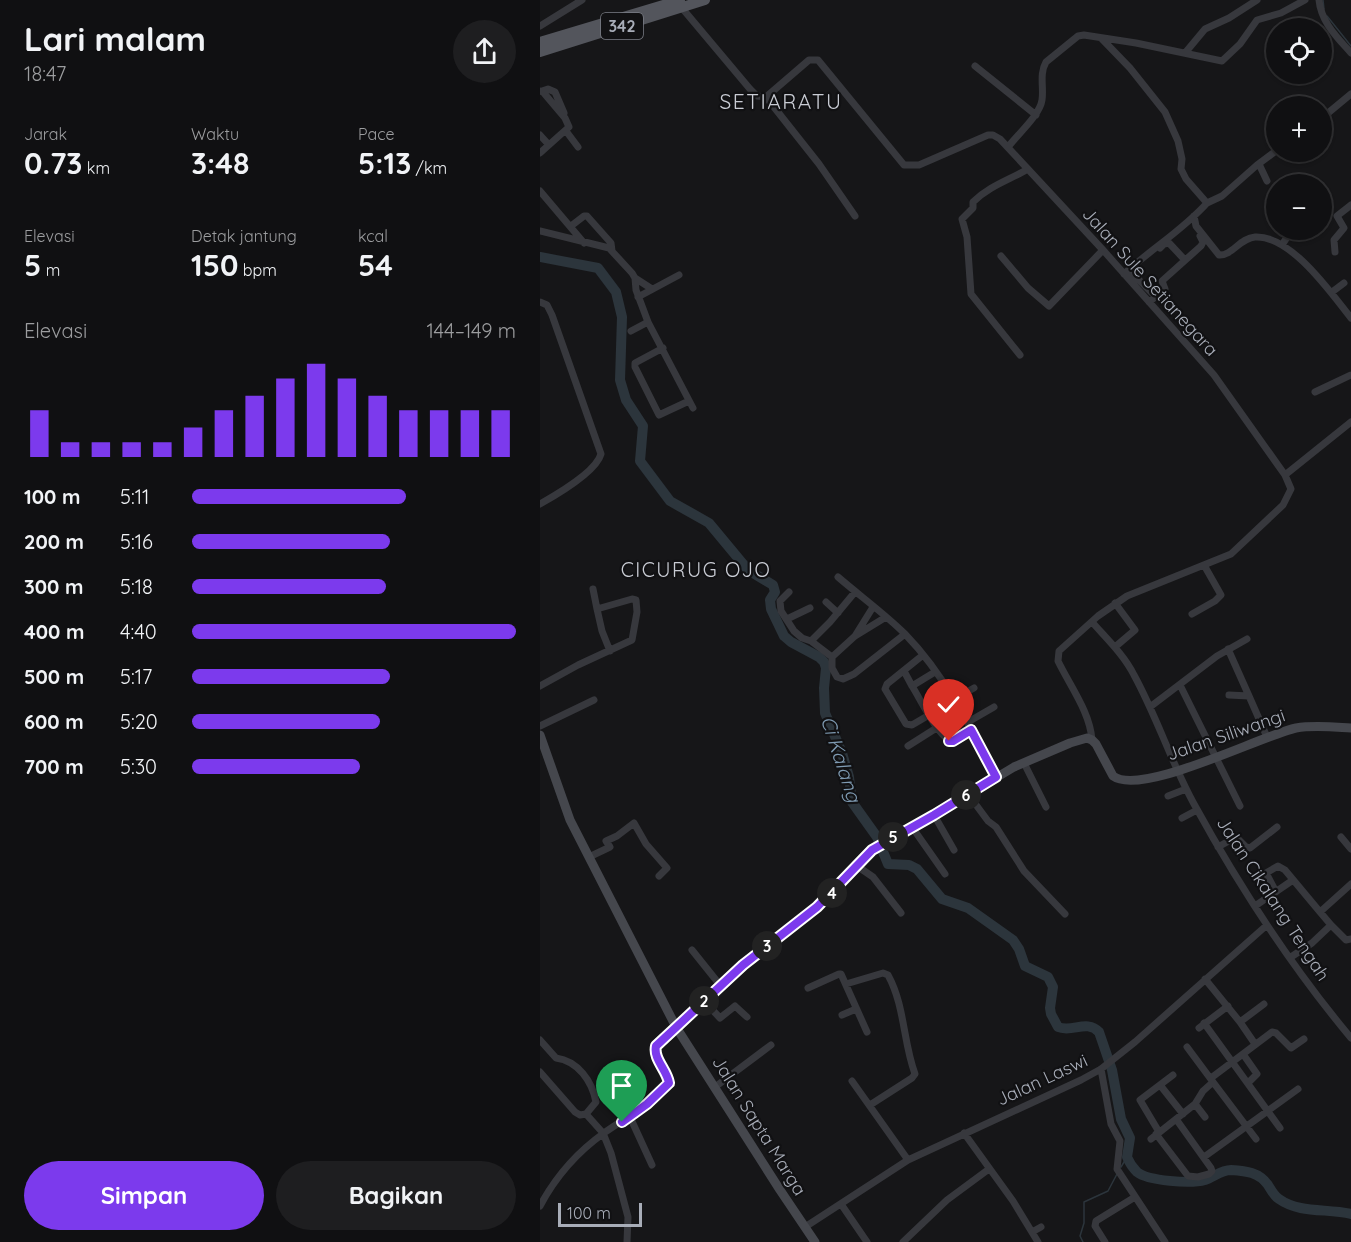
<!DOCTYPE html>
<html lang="id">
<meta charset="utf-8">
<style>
body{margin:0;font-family:Quicksand,sans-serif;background:#1e1e20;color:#f1f3f6;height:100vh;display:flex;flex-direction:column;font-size:22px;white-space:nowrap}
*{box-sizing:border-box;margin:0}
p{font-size:20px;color:#9c9d9f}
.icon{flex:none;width:33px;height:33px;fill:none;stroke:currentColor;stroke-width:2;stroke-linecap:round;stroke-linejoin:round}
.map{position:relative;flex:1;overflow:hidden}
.panel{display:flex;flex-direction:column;background:#101012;width:540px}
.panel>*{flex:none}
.buttons{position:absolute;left:726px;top:18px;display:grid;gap:12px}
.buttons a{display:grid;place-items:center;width:66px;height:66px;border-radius:50%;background:#101012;box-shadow:0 2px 4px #0004,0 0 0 2px #303032;font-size:30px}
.scale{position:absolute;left:18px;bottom:15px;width:84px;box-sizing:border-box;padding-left:6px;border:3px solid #a8adb8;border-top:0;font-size:16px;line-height:21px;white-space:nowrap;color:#a8adb8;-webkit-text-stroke:4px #111113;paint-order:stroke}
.pin{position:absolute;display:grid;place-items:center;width:51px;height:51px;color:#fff;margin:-62px -26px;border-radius:50% 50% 50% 0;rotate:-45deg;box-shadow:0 0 6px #0007}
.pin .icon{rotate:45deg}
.km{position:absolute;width:30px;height:30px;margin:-15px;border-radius:50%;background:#222;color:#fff;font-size:16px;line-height:30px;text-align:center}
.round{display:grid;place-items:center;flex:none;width:63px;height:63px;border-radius:32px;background:#1e1e20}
.overview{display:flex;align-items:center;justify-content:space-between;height:102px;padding:0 24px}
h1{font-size:33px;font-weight:700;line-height:45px}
.stats{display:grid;grid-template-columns:repeat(3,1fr);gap:9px;height:102px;padding:6px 24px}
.stats div{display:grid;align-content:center}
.stats b{font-size:30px;font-weight:700}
.stats small{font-size:16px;font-weight:400}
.stats p{font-size:16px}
.chart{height:168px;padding:12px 24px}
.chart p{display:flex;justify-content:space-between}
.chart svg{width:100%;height:108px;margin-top:6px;stroke:#7c3aed;stroke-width:6}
.button{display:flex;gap:12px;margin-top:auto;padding:12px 24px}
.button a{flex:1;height:69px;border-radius:36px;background:#7c3aed;color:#fff;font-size:24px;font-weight:700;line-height:69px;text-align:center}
.button a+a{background:#1e1e20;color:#f1f3f6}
ul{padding:0 24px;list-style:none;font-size:20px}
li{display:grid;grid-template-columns:96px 72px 1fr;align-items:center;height:45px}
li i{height:15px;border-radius:8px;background:#7c3aed}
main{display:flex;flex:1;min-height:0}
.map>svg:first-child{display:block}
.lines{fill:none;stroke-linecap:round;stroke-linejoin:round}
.stream{stroke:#2c353c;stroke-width:1.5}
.river{stroke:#2c353c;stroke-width:10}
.street{stroke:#37383d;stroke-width:7}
.secondary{stroke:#45474d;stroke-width:9}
.primary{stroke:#53555c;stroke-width:10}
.route-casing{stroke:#fff;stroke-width:12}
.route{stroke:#7c3aed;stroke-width:8}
.labels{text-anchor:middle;stroke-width:4.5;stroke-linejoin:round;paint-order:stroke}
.shield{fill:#111113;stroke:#7b7e86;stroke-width:1.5}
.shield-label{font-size:16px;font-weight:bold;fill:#a8adb8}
.street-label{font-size:18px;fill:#a8adb8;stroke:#111113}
.neighbourhood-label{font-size:20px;letter-spacing:1.5px;fill:#c9ccd4;stroke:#111113}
.water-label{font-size:20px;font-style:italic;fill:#7f9bb3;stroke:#111113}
.quarter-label{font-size:21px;letter-spacing:1.5px;fill:#c9ccd4;stroke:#111113}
</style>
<main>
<section class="panel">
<div class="overview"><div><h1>Lari malam</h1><p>18:47</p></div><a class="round"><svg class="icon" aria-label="share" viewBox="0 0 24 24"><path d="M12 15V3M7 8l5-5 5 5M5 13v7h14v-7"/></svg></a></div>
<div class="stats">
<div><p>Jarak</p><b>0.73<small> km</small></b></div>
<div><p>Waktu</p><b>3:48</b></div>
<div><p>Pace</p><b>5:13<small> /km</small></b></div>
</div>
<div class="stats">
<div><p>Elevasi</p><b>5<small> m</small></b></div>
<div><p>Detak jantung</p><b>150<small> bpm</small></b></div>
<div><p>kcal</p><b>54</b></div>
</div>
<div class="chart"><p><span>Elevasi</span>144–149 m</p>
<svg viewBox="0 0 160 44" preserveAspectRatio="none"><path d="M5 44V25M15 44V38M25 44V38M35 44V38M45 44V38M55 44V32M65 44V25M75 44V19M85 44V12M95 44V6M105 44V12M115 44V19M125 44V25M135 44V25M145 44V25M155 44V25"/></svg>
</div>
<ul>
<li><b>100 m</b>5:11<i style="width:66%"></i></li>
<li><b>200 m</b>5:16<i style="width:61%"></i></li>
<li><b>300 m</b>5:18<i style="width:60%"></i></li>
<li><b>400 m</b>4:40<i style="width:100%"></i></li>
<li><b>500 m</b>5:17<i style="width:61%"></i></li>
<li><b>600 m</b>5:20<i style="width:58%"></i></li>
<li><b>700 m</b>5:30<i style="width:52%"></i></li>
</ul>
<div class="button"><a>Simpan</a><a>Bagikan</a></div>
</section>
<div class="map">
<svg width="811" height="1242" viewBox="0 0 811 1242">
<rect width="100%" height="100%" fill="#161618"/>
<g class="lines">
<path class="stream" d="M783,0L784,9
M787,16L811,46
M581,1167L587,1157
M543,1242L540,1236L544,1223V1202L568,1191L577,1174"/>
<path class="river" d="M0,257L58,268L76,292L82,317L80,380L86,400L103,426L100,461L130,501L169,523L208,570L233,585L235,592L230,600L231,609L244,636L251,642L279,657L284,662L286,668L284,688L285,713L302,753L309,777L312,802L337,837L348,864L369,865L377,869L402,899L428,908L473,940L479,949L485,966L508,977L513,987L510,1008L511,1014L518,1027C532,1033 547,1019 559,1032L572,1070L581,1119L590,1138L587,1157C589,1162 593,1168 597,1172C608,1181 651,1184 665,1180C674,1177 681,1170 691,1170C706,1171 719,1172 728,1185C731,1190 734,1196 739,1199C760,1214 788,1208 811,1214"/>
<path class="street" d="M779,0C781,22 797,37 811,53
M142,8L210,89L217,96L226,97L269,60H278L364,165H379L448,135H453L460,139L563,250L674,375L745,475L751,489L743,505L691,554L587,596L558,616L519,651L518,661C530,686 550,712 552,740
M0,26L42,0
M562,39L590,68L625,112L638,141L642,159L641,169L646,179L667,203L682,196L717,165L736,151
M645,53L665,29L689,18L717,0
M435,66L496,115
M0,91L3,92L25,118L29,127L0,153
M2,91L8,89L15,92L24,113
M226,97L279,164L315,216
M782,118L811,94
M26,131L38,147
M0,135L9,145
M468,147C477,135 500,115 502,100C504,88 499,74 506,62L538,36L544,35L596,43L682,61L700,44L717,20L741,13L765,0
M719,164L727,181
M0,191L44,243
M654,216L656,226L679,255C692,256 700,238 715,237C751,235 791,293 811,318
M31,226L44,216H47L71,243L72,251
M0,231L69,248L92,273L95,278L96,290L108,322L153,408
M742,245L751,231
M620,248L624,244L629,243L644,259
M795,252L794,240L804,228L797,216L811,205
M461,256L488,288L509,306L563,250
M590,271L615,296
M584,274C611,249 643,230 667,203
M95,278L112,289
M792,292L804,283
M98,297L139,275
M0,302L7,305L12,315L61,454C56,472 16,495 0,504
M609,302L625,289L622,281L661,246L663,242L660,236
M91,331L108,322
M123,348L95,363V367L119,415L149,401
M480,355L431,294L427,237L422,219L433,208V202C449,186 469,180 488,169
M775,392L811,375
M745,475L811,422
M298,577C320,596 345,614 365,634C404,674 431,727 456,777
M249,592L240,601L241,611L254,631L262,638L271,641
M315,592L290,622L271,641L292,657V668L297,677L303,679L314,674L365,634
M286,602L298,613
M575,603L595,630L575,647
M57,609L62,631L70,651
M652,614L675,601L681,595L664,565
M247,619L270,608
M552,622C567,639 584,655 594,675C617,717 631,762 654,804C699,886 751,966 811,1038
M315,636L333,607
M688,649L709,696
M383,655L347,684L345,689L366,724L372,725L389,715
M292,657L315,636L346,617
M364,671L372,686
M395,672L372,686C382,702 395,731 410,741L431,730
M640,685L700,806
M0,686L38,665L92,640L97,612L96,600L92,599L57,609L53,589
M689,695L709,696L727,737
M414,699L434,688
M610,707L677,656L707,639
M428,722L454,707
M0,726L54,700
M368,746L398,727
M484,763L506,807
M428,794L448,821L456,827L484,871L525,914
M628,796L646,789
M394,815L414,850
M642,818L657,810
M372,827L405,874
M801,837L811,849
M678,847L696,837L706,847L710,848L737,827
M49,857L70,847L66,841L77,836L94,823L106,844L127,868L119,876
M317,866L333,877L361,913
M736,892L726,873L738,866L745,870L780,912
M715,906L753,880
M791,925L806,940L811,939
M152,950L180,985
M751,957L772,943L791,925L780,912L811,884
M665,979L700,1022L715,1044
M306,984L343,973L348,975C365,1006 363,1042 375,1074L372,1078L330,1105
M268,988L299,974H301L327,1032
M164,1001L180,1018L195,1006L207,1017
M302,1015L316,1009
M700,1022L724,1004
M664,1023L740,1128
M659,1028L688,1006
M0,1040L16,1058C38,1061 52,1081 56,1102L46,1114L63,1133L71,1153L88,1217L87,1242
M703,1054L717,1074L708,1083
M561,1069L571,1124L580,1141L577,1169L625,1242
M0,1072L35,1112L40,1115L46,1114
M671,1078L732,1032L736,1033L751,1048L764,1039
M312,1081L368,1160
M673,1082L716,1139
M620,1085L643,1114
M175,1087L231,1045
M655,1104L665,1117
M90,1117L112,1165
M619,1132L600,1100L633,1075
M424,1133L473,1201L498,1242
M616,1134L648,1176L658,1177L669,1174L672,1171L671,1168L636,1119
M611,1139L655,1104L663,1091L673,1082L647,1047
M664,1157L758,1089
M301,1204L327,1242
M0,1206C16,1176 36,1153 64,1133C85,1118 109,1106 127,1086L129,1080L115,1050L117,1044L136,1027
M265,1227L368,1160L541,1080L561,1069L595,1042L727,925
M492,1232L501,1227
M363,1242L407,1200L449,1169
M565,1242L555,1226L556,1221L595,1197"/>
<path class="secondary" d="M0,735L30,820L136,1027L240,1190L275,1242
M136,1027L203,965L277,907L326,855L337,846L394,815L474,767L530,743L547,738L552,740L556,744L573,776C601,797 720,736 756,728C774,725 793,727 811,728"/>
<path class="primary" d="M0,42L140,0
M0,52L165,0"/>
</g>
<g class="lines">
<g class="route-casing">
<path id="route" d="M82,1122L107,1104L129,1083C127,1070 113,1059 116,1046L203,965L277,907L332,850L394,815L456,777L431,730L413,741H409"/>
</g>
<use href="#route" class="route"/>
</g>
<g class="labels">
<rect class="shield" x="61" y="13" width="42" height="26" rx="4.5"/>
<g class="shield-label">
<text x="82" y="32">342</text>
</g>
<g class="street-label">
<text transform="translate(610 282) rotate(48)" y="6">Jalan Sule Setianegara</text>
<text transform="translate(686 735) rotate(-19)" y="6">Jalan Siliwangi</text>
<text transform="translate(733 899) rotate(57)" y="6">Jalan Cikalang Tengah</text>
<text transform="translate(502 1080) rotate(-25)" y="6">Jalan Laswi</text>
<text transform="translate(219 1126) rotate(58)" y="6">Jalan Sapta Marga</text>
</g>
<g class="neighbourhood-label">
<text x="156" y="577">CICURUG OJO</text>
</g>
<g class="water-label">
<text transform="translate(301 759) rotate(72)" y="7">Ci Kalang</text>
</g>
<g class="quarter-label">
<text x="241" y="109">SETIARATU</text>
</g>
</g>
</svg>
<div class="buttons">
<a><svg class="icon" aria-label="locate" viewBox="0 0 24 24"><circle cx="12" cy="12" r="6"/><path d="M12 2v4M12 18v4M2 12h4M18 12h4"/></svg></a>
<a>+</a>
<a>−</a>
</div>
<div class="scale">100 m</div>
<div class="pin" style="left:82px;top:1122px;background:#1e9e55"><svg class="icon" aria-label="arrive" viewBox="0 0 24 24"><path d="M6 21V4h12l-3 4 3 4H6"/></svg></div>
<div class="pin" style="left:409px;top:741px;background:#d93025"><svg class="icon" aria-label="check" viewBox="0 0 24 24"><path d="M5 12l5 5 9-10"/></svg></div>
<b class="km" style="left:164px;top:1001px">2</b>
<b class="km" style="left:227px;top:946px">3</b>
<b class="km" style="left:292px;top:893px">4</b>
<b class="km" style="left:353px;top:837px">5</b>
<b class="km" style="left:426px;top:795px">6</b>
</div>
</main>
